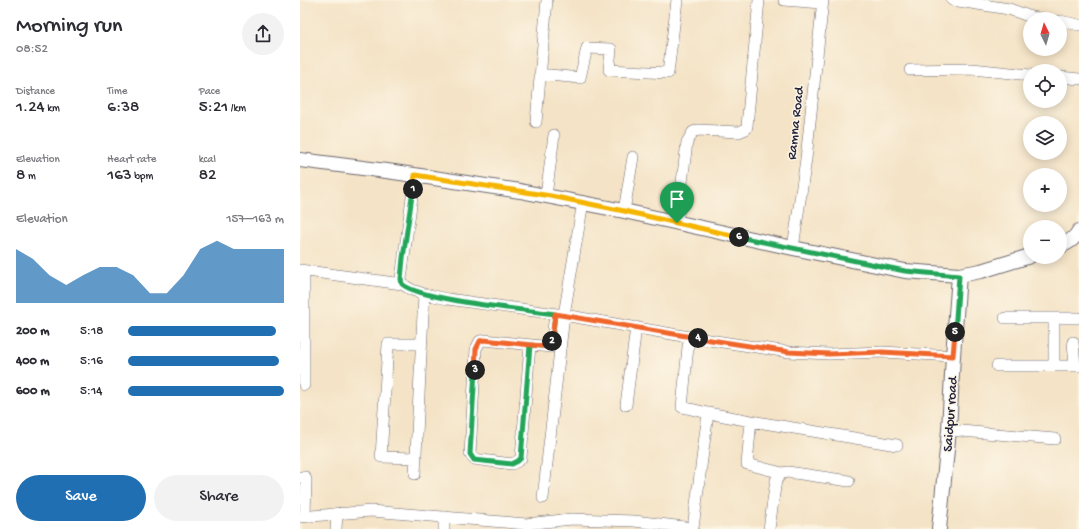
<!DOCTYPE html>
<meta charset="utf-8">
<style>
body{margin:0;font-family:"Gochi Hand",sans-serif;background:#f2f2f3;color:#2b2b33;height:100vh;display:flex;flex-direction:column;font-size:15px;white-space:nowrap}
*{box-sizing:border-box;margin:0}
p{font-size:13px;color:#7c7c81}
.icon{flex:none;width:22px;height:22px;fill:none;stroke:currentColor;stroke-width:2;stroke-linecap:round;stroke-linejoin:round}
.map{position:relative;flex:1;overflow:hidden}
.drawer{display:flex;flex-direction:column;background:#fff;width:300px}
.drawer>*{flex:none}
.needle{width:26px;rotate:355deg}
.buttons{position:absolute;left:723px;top:12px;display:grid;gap:8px}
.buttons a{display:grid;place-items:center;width:44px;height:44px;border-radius:50%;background:#fff;box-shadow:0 2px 10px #0003;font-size:20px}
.pin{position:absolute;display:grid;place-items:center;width:34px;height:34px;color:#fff;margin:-41px -17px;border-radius:50% 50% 50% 0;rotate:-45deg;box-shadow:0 0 4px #0007}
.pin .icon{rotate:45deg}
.km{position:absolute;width:20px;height:20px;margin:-10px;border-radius:50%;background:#222;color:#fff;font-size:11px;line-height:20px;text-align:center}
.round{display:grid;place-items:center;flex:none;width:42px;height:42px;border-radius:21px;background:#f2f2f3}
.summary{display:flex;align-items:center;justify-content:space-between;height:68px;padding:0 16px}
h1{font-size:22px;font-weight:600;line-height:30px}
.stats{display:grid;grid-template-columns:repeat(3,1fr);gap:6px;height:68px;padding:4px 16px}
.stats div{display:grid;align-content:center}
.stats b{font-size:17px;font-weight:600}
.stats small{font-size:11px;font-weight:400}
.stats p{font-size:11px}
.chart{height:112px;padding:8px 16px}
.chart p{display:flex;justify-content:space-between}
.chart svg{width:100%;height:72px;margin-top:4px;fill:#1f6fb2;opacity:.7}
.cta{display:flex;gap:8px;margin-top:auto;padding:8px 16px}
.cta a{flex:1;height:46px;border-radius:24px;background:#1f6fb2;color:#fff;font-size:16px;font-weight:600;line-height:46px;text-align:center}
.cta a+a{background:#f2f2f3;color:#2b2b33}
ul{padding:0 16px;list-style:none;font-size:13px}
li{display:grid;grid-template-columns:64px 48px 1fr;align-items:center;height:30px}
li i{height:10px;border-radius:5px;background:#1f6fb2}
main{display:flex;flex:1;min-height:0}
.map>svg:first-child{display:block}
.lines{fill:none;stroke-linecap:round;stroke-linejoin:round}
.minor-casing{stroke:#6c666c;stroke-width:12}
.major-casing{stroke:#6c666c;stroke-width:16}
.minor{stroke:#fff;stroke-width:11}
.major{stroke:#fff;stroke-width:14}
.split-1-casing{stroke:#fff;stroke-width:8}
.split-2-casing{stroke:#fff;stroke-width:8}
.split-3-casing{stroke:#fff;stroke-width:8}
.split-4-casing{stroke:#fff;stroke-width:8}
.split-5-casing{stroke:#fff;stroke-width:8}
.split-6-casing{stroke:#fff;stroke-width:8}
.split-7-casing{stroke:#fff;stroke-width:8}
.split-1{stroke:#f5b400;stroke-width:5}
.split-2{stroke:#22a559;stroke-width:5}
.split-3{stroke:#22a559;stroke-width:5}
.split-4{stroke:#f0652b;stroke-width:5}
.split-5{stroke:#f0652b;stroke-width:5}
.split-6{stroke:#22a559;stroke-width:5}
.split-7{stroke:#f5b400;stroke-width:5}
.labels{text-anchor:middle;stroke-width:3;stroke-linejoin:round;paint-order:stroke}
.street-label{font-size:14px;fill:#22223b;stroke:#fcf5e5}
</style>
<main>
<section class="drawer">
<div class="summary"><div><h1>Morning run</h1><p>08:52</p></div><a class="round"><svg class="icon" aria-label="share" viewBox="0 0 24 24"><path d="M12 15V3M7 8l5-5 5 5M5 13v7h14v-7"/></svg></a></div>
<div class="stats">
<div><p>Distance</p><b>1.24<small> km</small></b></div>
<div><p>Time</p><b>6:38</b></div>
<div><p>Pace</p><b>5:21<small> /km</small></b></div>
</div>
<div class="stats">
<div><p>Elevation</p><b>8<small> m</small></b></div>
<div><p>Heart rate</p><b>163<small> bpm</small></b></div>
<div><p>kcal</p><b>82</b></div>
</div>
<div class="chart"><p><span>Elevation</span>157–163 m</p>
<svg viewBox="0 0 160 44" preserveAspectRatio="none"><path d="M0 44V11L10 17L20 27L30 33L40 27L50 22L60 22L70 27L80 38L90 38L100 27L110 11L120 6L130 11L140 11L150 11L160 11V44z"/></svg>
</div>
<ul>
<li><b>200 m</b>5:18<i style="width:95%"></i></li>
<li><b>400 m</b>5:16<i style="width:97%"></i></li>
<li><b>600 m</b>5:14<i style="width:100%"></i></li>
</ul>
<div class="cta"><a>Save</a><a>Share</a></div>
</section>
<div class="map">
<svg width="779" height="529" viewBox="0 0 779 529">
<rect width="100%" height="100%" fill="#fcf5e5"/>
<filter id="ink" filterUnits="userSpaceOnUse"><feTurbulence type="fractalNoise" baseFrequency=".025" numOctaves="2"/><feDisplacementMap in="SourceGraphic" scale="8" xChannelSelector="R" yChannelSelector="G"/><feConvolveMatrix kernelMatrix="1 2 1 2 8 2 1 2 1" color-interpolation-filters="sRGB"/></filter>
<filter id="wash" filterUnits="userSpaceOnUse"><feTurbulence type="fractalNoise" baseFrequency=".012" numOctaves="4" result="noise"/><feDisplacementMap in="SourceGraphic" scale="16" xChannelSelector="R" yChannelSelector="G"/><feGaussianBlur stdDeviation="0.9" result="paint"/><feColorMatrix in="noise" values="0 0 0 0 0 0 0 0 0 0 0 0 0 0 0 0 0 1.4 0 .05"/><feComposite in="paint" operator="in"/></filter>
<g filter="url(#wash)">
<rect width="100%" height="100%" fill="#f4e3c6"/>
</g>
<g filter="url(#ink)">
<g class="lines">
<g class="minor-casing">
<path id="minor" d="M484,0L522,3
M652,0L709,9L731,17L745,19
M760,21L779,25
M610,70L672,69L730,75
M240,74L280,78L287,48L311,49L309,70L368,73L377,0
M760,77L779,79
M236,122L247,0
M115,175L101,279L102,284L112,290L124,294L148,299L264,315L389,337L489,352L529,354L582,352L653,356
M246,196L254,135
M324,211L333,157
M377,223L387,142L393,132L398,130L439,132L446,129L447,126L459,0
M493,248L506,159L523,0
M0,270L102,284
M705,318H779
M389,337L382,407L408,413
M773,342L775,366
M230,345L221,458L218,461L212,464L174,459L170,454L176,349L180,341L184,340L251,347L255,314
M697,366H779
M754,366V318
M4,385V271
M326,405L336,327
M451,421L447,464L482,473
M649,430L755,439
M116,458L81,457L88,344H121
M115,474L124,294
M0,477H5L6,480L5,516
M243,498L264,315L283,202
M0,517L71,511L226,524L272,519L334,521L393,528L408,413L451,421L597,445
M36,529L37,513
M144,529V517
M469,529L476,480L482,473L488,472L549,481"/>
</g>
<g class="major-casing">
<path id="major" d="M0,160L94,172L220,191L324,211L493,248L605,271L659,275L681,271L730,256
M760,246C768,243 775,239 779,231
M639,529L649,430L653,356L659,275"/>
</g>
<use href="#minor" class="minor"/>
<use href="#major" class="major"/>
</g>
</g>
<g class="lines" filter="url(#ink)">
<g class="split-1-casing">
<path id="split-1" d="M113,189L115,175L251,196L324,211L377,223"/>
</g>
<g class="split-2-casing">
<path id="split-2" d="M113,189L103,258L101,279L102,284C119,300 227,310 255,314L252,341"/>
</g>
<g class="split-3-casing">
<path id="split-3" d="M175,370L170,454L174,460L212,464L218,461L221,458L230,345L251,347L252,341"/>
</g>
<g class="split-4-casing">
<path id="split-4" d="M175,370L176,349L180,341L184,340L251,347L255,314L398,338"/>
</g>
<g class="split-5-casing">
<path id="split-5" d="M398,338L489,352L529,354L582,352L653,356L655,332"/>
</g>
<g class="split-6-casing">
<path id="split-6" d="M439,237L605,271L659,276L655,332"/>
</g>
<g class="split-7-casing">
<path id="split-7" d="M377,223L439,237"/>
</g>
<use href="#split-1" class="split-1"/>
<use href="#split-2" class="split-2"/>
<use href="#split-3" class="split-3"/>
<use href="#split-4" class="split-4"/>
<use href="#split-5" class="split-5"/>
<use href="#split-6" class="split-6"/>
<use href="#split-7" class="split-7"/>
</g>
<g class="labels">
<g class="street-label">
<text transform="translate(494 123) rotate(-84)" y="5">Ramna Road</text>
<text transform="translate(649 414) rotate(-86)" y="5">Saidpur road</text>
</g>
</g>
</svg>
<div class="buttons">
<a><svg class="needle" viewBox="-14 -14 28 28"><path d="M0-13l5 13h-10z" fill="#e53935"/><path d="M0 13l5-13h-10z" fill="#7c7c81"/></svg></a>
<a><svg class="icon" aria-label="locate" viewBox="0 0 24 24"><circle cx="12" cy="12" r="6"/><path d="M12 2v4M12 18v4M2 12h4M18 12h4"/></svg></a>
<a><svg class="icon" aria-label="layers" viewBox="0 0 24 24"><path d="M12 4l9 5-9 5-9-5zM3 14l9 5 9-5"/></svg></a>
<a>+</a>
<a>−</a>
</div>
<div class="pin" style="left:377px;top:223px;background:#1e9e55"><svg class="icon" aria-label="arrive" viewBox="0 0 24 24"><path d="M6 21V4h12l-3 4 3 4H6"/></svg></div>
<b class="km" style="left:113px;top:189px">1</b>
<b class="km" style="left:252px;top:341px">2</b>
<b class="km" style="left:175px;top:370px">3</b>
<b class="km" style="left:398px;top:338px">4</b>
<b class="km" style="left:655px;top:332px">5</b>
<b class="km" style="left:439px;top:237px">6</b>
</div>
</main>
